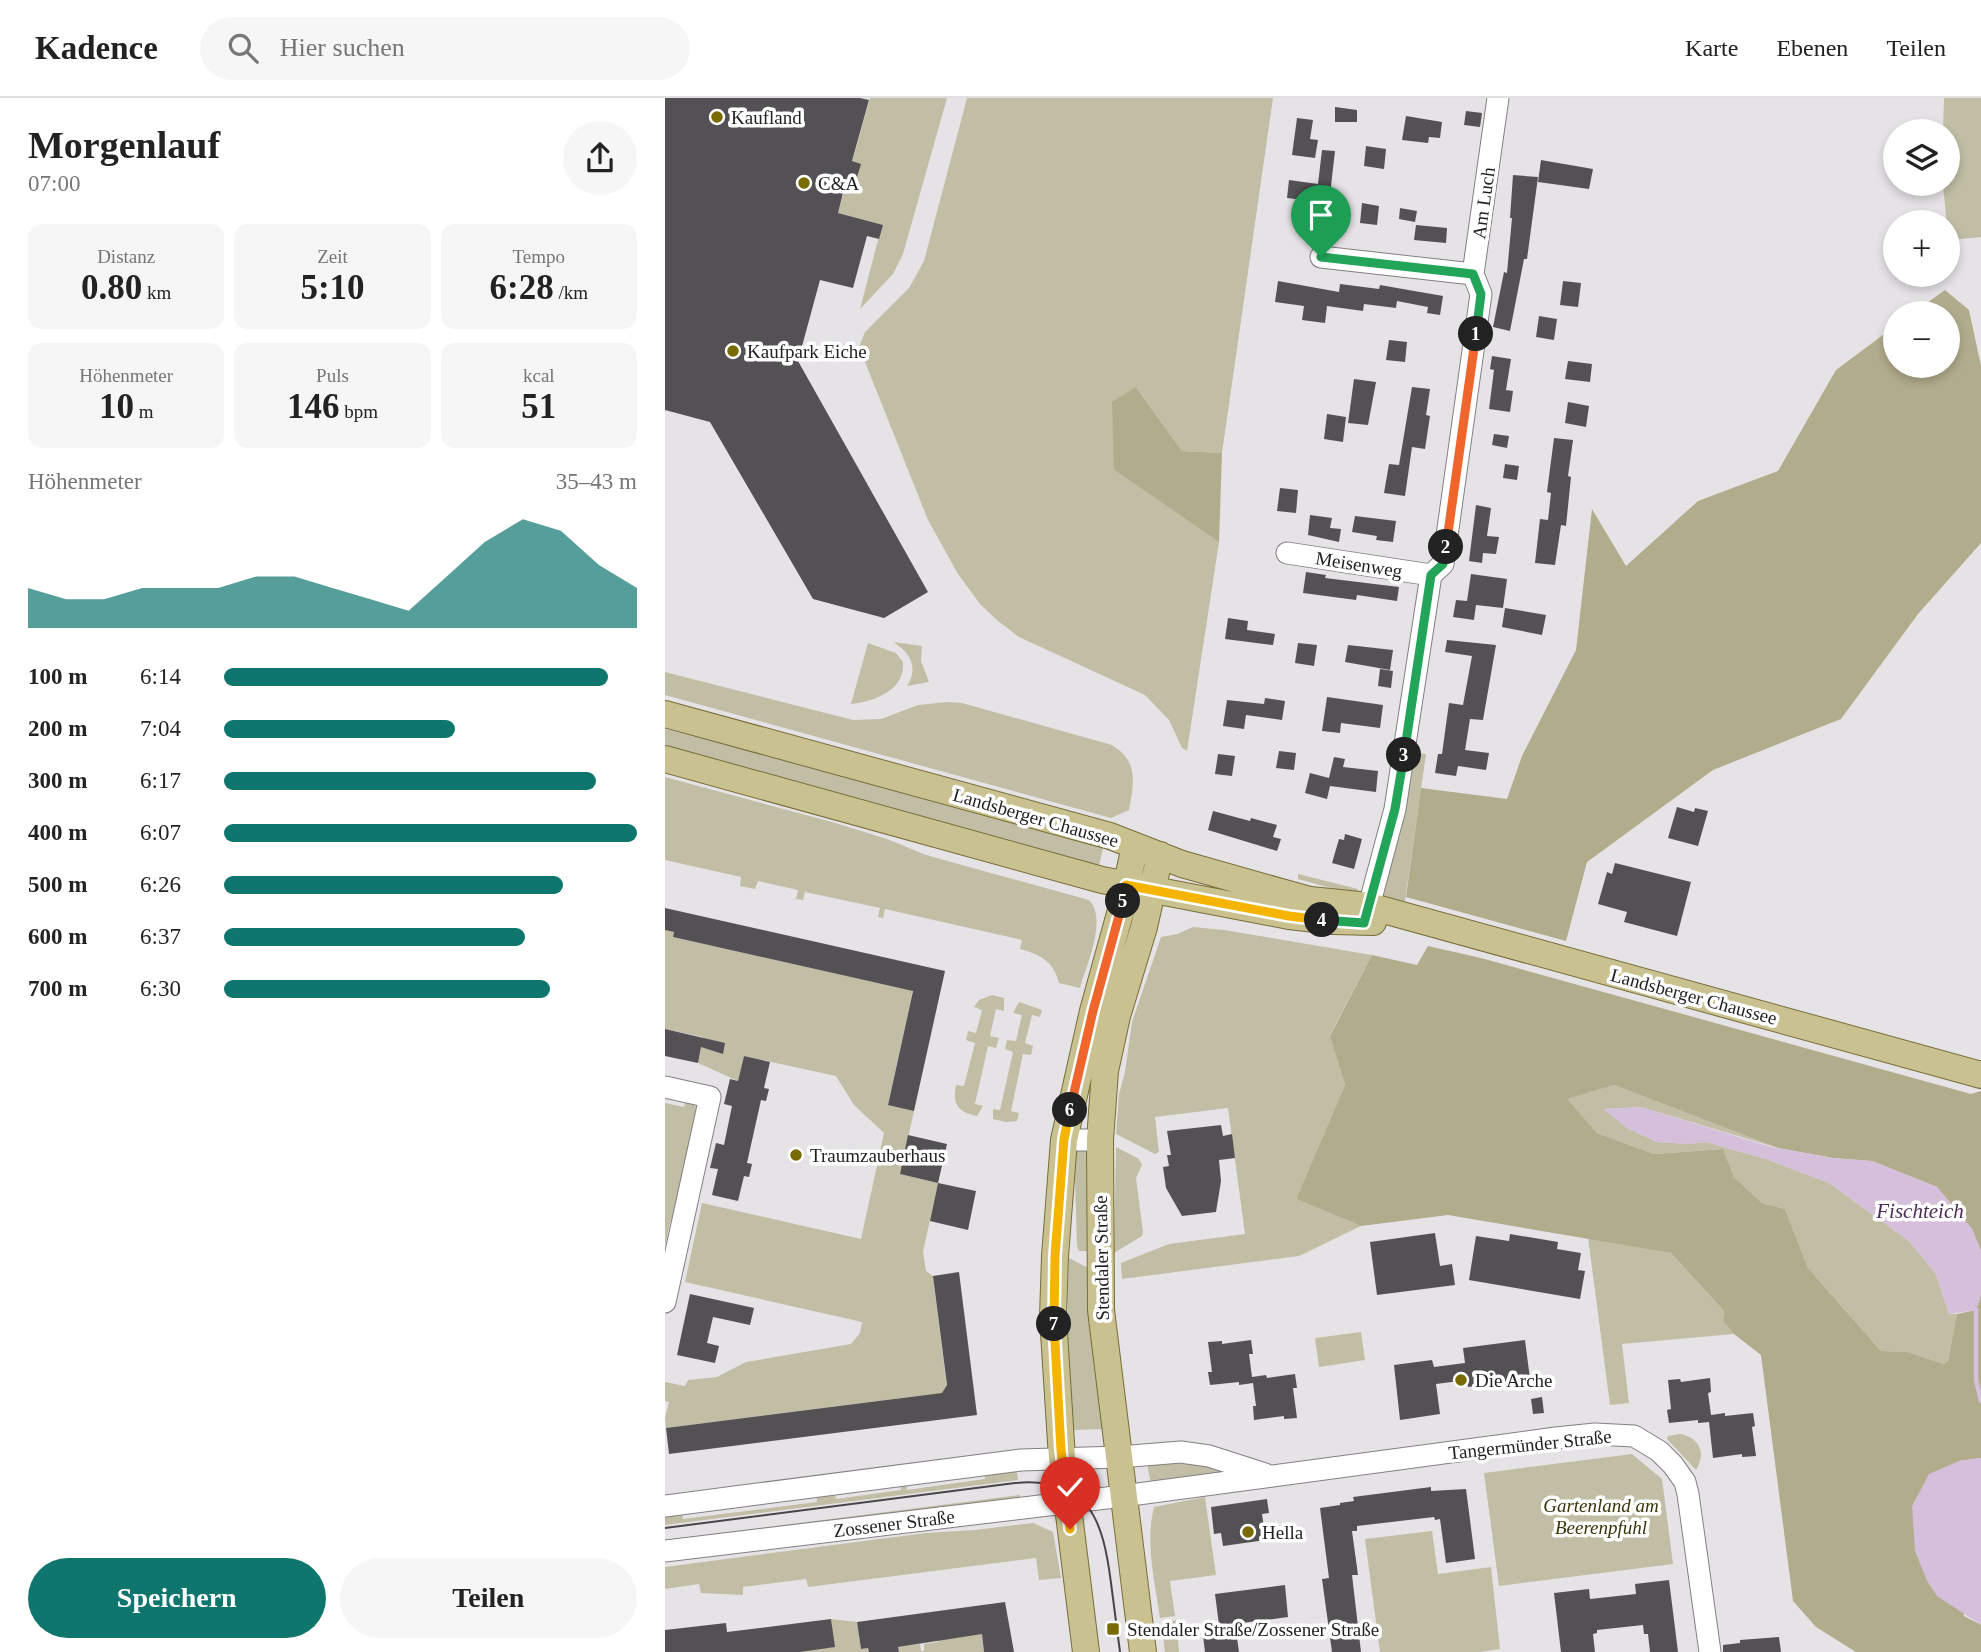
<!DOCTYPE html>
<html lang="de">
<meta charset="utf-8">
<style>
body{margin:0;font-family:"Times New Roman",serif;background:#f6f6f6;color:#222;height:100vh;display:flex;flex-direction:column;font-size:26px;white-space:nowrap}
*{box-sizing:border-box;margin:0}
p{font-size:23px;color:#767676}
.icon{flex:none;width:38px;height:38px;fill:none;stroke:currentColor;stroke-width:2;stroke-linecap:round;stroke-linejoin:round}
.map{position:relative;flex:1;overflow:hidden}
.drawer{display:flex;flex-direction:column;background:#fff;width:665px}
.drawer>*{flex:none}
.controls{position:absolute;left:1218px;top:21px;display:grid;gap:14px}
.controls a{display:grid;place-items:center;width:77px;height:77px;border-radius:50%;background:#fff;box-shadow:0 4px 10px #0003;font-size:35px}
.pin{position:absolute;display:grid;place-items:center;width:60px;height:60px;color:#fff;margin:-72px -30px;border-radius:50% 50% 50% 0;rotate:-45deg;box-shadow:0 0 7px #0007}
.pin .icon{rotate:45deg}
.km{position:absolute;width:35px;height:35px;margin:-18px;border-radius:50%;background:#222;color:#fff;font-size:19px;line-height:35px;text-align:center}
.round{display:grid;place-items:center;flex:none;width:74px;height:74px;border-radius:37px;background:#f6f6f6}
.head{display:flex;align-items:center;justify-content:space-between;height:119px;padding:0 28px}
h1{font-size:38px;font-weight:600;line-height:52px}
.stats{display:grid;grid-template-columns:repeat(3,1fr);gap:10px;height:119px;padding:7px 28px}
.stats div{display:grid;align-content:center;border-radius:14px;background:#f6f6f6;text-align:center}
.stats b{font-size:35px;font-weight:600}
.stats small{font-size:19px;font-weight:400}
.stats p{font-size:19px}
.chart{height:196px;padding:14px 28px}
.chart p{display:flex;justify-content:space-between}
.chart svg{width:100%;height:126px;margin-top:7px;fill:#0f766e;opacity:.7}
.cta{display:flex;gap:14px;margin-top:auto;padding:14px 28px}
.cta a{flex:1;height:80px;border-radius:42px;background:#0f766e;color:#fff;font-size:28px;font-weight:600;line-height:80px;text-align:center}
.cta a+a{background:#f6f6f6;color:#222}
ul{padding:0 28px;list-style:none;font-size:23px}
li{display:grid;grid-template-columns:112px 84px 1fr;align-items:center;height:52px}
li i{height:18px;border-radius:9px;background:#0f766e}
header{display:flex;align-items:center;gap:42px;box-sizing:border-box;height:98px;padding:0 35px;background:#fff;border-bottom:2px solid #e0e0e0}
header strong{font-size:33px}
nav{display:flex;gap:38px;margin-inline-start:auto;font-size:24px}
.search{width:490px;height:63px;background:#f6f6f6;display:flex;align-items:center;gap:18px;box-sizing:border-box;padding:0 24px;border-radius:38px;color:#767676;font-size:26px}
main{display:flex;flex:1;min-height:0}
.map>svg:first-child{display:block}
.green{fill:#c1bea5}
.forest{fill:#b1ac8c}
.water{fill:#d5bfda}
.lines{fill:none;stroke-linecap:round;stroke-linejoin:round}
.stream{stroke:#d5bfda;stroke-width:4.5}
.building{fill:#545155}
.minor-casing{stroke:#837f83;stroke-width:23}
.major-casing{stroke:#776d38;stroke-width:28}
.minor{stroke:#fff;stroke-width:21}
.major{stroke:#c9c18f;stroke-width:26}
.tram{stroke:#484649;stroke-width:2}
.split-1-casing{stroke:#fff;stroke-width:14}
.split-2-casing{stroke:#fff;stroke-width:14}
.split-3-casing{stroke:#fff;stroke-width:14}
.split-4-casing{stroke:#fff;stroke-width:14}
.split-5-casing{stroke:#fff;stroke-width:14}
.split-6-casing{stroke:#fff;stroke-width:14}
.split-7-casing{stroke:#fff;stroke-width:14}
.split-8-casing{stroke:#fff;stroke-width:14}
.split-1{stroke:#22a559;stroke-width:9}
.split-2{stroke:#f0652b;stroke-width:9}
.split-3{stroke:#22a559;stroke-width:9}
.split-4{stroke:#22a559;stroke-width:9}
.split-5{stroke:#f5b400;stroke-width:9}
.split-6{stroke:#f0652b;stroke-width:9}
.split-7{stroke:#f5b400;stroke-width:9}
.split-8{stroke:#f5b400;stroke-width:9}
.poi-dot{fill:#796a02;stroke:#fff;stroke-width:2.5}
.labels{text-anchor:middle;stroke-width:7;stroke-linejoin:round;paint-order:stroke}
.poi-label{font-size:19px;fill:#211f21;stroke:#fff;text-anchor:start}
.street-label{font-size:19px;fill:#211f21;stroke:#fff}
.park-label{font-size:19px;font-style:italic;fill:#3b340a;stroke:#fff}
.water-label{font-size:21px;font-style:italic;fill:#4c2d53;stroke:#fff}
</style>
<header>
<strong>Kadence</strong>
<div class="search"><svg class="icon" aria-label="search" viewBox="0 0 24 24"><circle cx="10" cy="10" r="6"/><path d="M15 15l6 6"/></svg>Hier suchen</div>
<nav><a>Karte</a><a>Ebenen</a><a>Teilen</a></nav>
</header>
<main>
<section class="drawer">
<div class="head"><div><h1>Morgenlauf</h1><p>07:00</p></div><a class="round"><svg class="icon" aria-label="share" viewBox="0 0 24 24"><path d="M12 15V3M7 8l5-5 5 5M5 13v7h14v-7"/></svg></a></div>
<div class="stats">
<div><p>Distanz</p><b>0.80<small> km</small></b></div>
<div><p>Zeit</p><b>5:10</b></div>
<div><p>Tempo</p><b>6:28<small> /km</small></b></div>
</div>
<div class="stats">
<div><p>Höhenmeter</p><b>10<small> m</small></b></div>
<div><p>Puls</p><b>146<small> bpm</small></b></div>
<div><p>kcal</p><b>51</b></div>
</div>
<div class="chart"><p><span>Höhenmeter</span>35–43 m</p>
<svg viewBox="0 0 160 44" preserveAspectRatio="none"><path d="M0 44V30L10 34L20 34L30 30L40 30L50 30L60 26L70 26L80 30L90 34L100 38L110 26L120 14L130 6L140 10L150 22L160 30V44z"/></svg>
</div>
<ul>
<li><b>100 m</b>6:14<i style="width:93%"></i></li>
<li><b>200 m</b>7:04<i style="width:56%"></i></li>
<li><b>300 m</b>6:17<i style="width:90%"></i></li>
<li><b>400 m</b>6:07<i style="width:100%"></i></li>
<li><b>500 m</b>6:26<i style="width:82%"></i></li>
<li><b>600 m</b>6:37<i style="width:73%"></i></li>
<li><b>700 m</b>6:30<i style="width:79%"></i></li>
</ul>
<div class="cta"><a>Speichern</a><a>Teilen</a></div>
</section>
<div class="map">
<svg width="1316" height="1554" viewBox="0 0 1316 1554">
<rect width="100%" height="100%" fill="#e6e3e7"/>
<path class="green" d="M205,0H282L238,156L228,176L195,211L217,127L173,115Z
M302,0H608L557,355L517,353L472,290L449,372L554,444L522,653L517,650L504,622L480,597L354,539L333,523L315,506L293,476L263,422L194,249L200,234L244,190L259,163Z
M1279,0H1316V139L1286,142L1283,139L1278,86H1283V33H1278Z
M228,544L257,548L256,563L264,584L242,588C254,570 245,554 228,544Z
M203,545L231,555L238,564C240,593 209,603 186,606Z
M0,574L188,622L216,621L253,607L283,604L297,605L447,647C474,664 469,684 464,712L446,720L0,597Z
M0,631L439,745L434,768L0,653Z
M746,654L761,656L739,810L716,799Z
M0,679L167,724L222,741L261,757L424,802C443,821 421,868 415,890L394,885C389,864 375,856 355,851L357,842L220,811L218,820L213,819L215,810L140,794L138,802L131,801L133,792L93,783L90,791L75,788L76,779L0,762Z
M633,776L693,791L691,797L633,781Z
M528,829L559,832L707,857L665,937L680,987L631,1101L696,1128L634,1158L457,1181L456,1165L504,1146L580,1136L563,1010L490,1019L494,1054L490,1056L451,1036L454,996L460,974L467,924L496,839L512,836Z
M0,832L9,834L8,839L236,890L249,887L223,1006L249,1013L235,1076L273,1085L258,1154L261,1173L268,1178L283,1299L270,1296L1,1330L0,1320L4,1304L0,1303V1284L20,1288L23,1282L52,1279L81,1264L186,1246L195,1235L197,1224L20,1184L37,1105L196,1141L219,1035L189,1007L171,978L79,958L73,983L33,965L38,939L0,931Z
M327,897L339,900V913L331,911L325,938L334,940L331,950L323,948L310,1006L318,1008L312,1018C293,1014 287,1006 291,987L299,988L310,945L301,942L303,933L311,935L317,912L309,909L314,902Z
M354,904L377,912L375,919L367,917L360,945L368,948L366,957L358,956L346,1013L354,1015L352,1023L341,1024L328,1021V1011L335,1012L348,954L340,951L342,942L351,943L357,917L348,915Z
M949,987L1113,1050L976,1009L939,1011L962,1030L992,1044L1025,1046L1041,1044L1101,1061L1164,1085L1244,1143L1271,1176L1284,1216H1292L1283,1263L1279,1266L1243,1254L1216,1253L1143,1170L1120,1111L1097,1105L1069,1079L1058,1051L989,1056L932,1035L901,1001Z
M21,1001L27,1004L33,1011L13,1116L6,1121L0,1148V1005L19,1009Z
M408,1048L427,1050V1153H414L412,1148L410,1083L405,1068Z
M451,1049L474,1061L477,1067L471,1080L478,1134L477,1138L449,1155Z
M923,1139L1006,1155L1059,1213L1058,1223L1069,1236L957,1246L964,1305L945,1307Z
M404,1160L427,1172L441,1331L409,1332C402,1274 402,1218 404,1160Z
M696,1234L700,1262L654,1269L650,1240Z
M1015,1336C1034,1339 1042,1355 1031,1372L1002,1341L1003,1338Z
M967,1356L997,1381L1008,1466L834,1488L819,1375Z
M517,1361L545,1366L561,1375L486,1387L482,1365Z
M351,1369L353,1382L0,1427V1417L17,1413L18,1421L152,1404L151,1395L169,1393L171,1401L236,1392V1384L241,1383L242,1392L320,1381L319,1373Z
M355,1397V1403L0,1448V1442Z
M540,1399L551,1477L505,1483L510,1518L495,1520C490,1485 480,1444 489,1409Z
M368,1425L388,1434L396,1480L374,1482L371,1460L143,1489L141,1481L78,1489V1497L36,1495L34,1486L0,1491V1469L261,1435L310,1432Z
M767,1433L773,1476L826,1469L835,1551L815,1554H715L700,1441Z
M166,1521L192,1524L196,1551L203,1550L204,1554H135L142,1553L143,1550L169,1549Z
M511,1522L514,1554H500L497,1529L503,1528V1524Z
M316,1529L319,1554H234L233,1549L255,1546L256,1553H259V1546L273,1544V1541Z"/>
<path class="forest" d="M1280,192L1304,212L1316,268V445L1253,516L1176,621L1048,672L922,764L901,843L741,799L756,690L842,701L857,658L911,552L927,411L961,468L1033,403L1113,373L1171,272L1230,228V268H1283V215H1248Z
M471,289L517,353L557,355L554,444L449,372L447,304Z
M763,848L816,860L1306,996L1316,993V1153L1307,1131L1272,1089L1207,1063L1168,1060L1113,1050L949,987L902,1001L932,1035L989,1056L1058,1051L1069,1079L1097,1105L1120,1111L1143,1170L1216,1253L1243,1254L1279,1266L1283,1263L1292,1216L1311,1212L1316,1196V1360L1294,1363L1299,1518L1316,1527V1554H1191L1151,1529L1128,1503L1096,1257L1069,1236L1058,1223L1059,1213L1006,1155L783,1117L696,1128L631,1101L680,987L665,938L707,857L752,867Z"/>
<path class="water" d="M976,1009L1106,1049L1168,1060L1207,1063L1272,1089L1307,1131L1316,1153V1196L1311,1212L1284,1216L1271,1176L1244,1143L1164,1085L1101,1061L1041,1044L1025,1046L992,1044L962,1030L938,1011Z
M1316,1360V1527L1272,1498L1262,1483L1250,1453L1247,1408L1264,1376L1294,1363Z"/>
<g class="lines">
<path class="stream" d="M1311,1212V1282L1316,1303"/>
</g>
<path class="building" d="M0,0H195L204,2L187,63L196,66L190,86L181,83L173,115L218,127L214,141L202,138L188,190L155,182L133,263L263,494L219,520L148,501L45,324L0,312Z
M670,9L692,12V24H670Z
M801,13L817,15L815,29L799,27Z
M741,18L777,24L775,40L764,39L763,45L737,42Z
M632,20L648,22L645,41L653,42L650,60L627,57Z
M701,48L721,51L719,71L699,68Z
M657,52L670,53L666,88V96L672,97L670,114L654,112L655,104L622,100L624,82L653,86Z
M876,62L928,71L924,91L873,84Z
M848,77L873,79L862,161H859L845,233L828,229L839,174L842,175L847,120H845Z
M697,105L714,108L712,127L695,125Z
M735,110L752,113L750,124L734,121Z
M751,127L782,130L781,145L749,142Z
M613,183L674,194L675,186L714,191L715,187L778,198L775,217L762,215L763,209L732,203L731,210L699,206L698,213L662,208L660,225L637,222L639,208L610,204Z
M898,183L916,185L913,209L895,207Z
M874,218L892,221L889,242L871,239Z
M724,242L742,244L740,264L721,262Z
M827,258L846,261L841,292L848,293L845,314L824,311L829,272L825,271Z
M903,263L927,266L925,284L900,281Z
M689,281L711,284L703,327L683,325Z
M747,289L765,291L761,317L765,318L760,351L747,349L740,398L719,395L724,366L734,367Z
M903,304L924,308L921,329L900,325Z
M662,316L681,319L678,344L659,341Z
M829,336L844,338L842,350L827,347Z
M889,340L908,342L903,378L906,379L901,428L896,427L890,467L870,465L875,421L883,422L886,395L882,394Z
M840,366L854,368L852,382L838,380Z
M615,390L633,392L631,415L612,413Z
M811,407L826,410L822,438L834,439L831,456L818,455L817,465L804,463Z
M645,417L667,420L665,430L676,431L674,444L643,437Z
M690,418L731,423L728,444L711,442L712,438L687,434Z
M641,474L661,477L660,480L734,489L732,503L692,497L691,502L638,495Z
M806,476L842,481L838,510L811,507L809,522L788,519L791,502L802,503Z
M840,510L881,517L877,537L837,529Z
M563,520L583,523L582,532L610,536L608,547L560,541Z
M782,542L831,547L818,622L805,621L800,652L824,655L821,672L793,668L791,678L770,675L773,656H777L784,605L798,607L807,558L780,554Z
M633,545L652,547L649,568L630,565Z
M683,547L728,552L725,572L680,564Z
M715,571L728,573L726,590L713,588Z
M662,599L718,607L715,630L676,625L675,635L657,633Z
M600,600L620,603L617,622L581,617L579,631L558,628L562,602L599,606Z
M614,653L631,655L629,672L611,670Z
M553,656L570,658L567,678L550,676Z
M669,659L680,661L678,669L713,673L711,694L665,688L662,701L640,695L645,675L664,680Z
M1012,709L1029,714L1030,710L1043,713L1033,748L1003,740Z
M548,713L585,723L586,720L612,727L608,739L616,741L612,753L543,732Z
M680,736L697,741L689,771L667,765L674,741L679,742Z
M950,765L1026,784L1012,838L959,824L962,814L933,806L942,774L947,776Z
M0,810L280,873L249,1013L223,1007L248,893L8,839L9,834L0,832Z
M0,931L60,945L58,956L36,949L33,965L0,958Z
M79,958L105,964L99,990L104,991L101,1003L96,1002L82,1065L87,1066L84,1079L79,1078L73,1103L47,1097L53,1071L45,1070L51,1045L59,1047L67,1008L59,1006L65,981L73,983Z
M556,1027L558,1038L567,1036L570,1060L554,1062L556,1083L551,1114L517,1118L501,1090L498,1069L504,1068L502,1057H506L502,1033Z
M243,1037L282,1046L273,1085L235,1076Z
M273,1085L311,1093L303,1132L265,1123Z
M770,1135L775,1168L787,1166L790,1187L712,1197L705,1144Z
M845,1136L893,1144L892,1151L916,1155L913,1172L920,1173L915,1201L804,1182L811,1138L844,1143Z
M294,1174L312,1317L4,1356L1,1330L277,1295L282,1287L268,1178Z
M25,1196L89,1210L85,1227L48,1219L42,1245L54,1248L50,1265L12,1257Z
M586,1242L588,1256H584L587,1279L601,1277L602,1280L630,1276L632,1290H628L632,1320L619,1321V1318L589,1322L588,1308H591L588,1285L574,1287V1284L545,1287L543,1274H547L543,1244L557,1243V1246Z
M860,1242L865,1281L803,1289L802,1282L771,1286L775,1316L735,1322L729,1267L767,1262L769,1269L800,1265L798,1250Z
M1045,1280L1046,1294L1043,1295L1046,1317L1060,1315V1318L1088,1315L1090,1328L1087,1329L1091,1358L1077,1359V1356L1048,1360L1044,1324L1033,1325V1322L1004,1325L1002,1312L1006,1311L1003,1282L1015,1281L1016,1284Z
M877,1299L879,1315L868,1316L866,1301Z
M766,1389V1393L801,1391L810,1461L781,1465L775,1421L770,1422L769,1419L692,1428V1433H687L693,1477H687L696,1554H667L657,1481L664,1480L655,1410L675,1407V1405L689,1403L688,1399Z
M602,1401L604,1415L597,1416L601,1442L558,1448L556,1435L549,1436L546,1409Z
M1004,1482L1013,1554H985L983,1536H979L978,1527L932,1532V1535L928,1536L930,1554H896L889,1495L924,1491L925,1501L971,1496L970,1486Z
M620,1487L623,1519L570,1526L574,1554H540L537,1529L554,1527L550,1496Z
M340,1504L349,1554H319L317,1536L233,1549L234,1554H204L203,1550L196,1551L192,1524Z
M166,1521L170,1549L135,1554H0V1532L61,1525L62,1534Z
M1114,1539L1116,1554H1058V1547L1075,1545V1542Z"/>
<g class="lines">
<g class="minor-casing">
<path id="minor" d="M656,159L808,176
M622,455L766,477
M700,823L730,711L766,477L778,466L816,196L808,176L833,0
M0,989L45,999L0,1204
M399,1042H435
M0,1408L356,1362L454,1359L516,1354L544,1358L600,1376
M0,1453L458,1398L891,1340L930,1336L969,1338L994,1353L1008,1367L1020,1384L1023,1396L1045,1554"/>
</g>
<g class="major-casing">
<path id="major" d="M0,616L445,738L517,766L623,796L645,802L704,808L1316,977
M0,661L437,782L624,818L668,823L708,824
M421,1554L397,1360L388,1219L390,1158L399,1042L428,913L456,812L470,748
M478,1554L436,1212L435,1042L440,973L452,918L479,829L495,757"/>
</g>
<use href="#minor" class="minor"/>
<use href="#major" class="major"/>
<path class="tram" d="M0,1430L350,1385C424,1378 438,1422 446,1485C449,1508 452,1531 455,1554"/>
</g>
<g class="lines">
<g class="split-1-casing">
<path id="split-1" d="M656,159L808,176L816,196L811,236"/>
</g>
<g class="split-2-casing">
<path id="split-2" d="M781,449L811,236"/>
</g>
<g class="split-3-casing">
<path id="split-3" d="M739,657L766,477L778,466L781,449"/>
</g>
<g class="split-4-casing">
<path id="split-4" d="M657,822L699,825L730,711L739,657"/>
</g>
<g class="split-5-casing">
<path id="split-5" d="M458,803L461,787L624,818L657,822"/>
</g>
<g class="split-6-casing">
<path id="split-6" d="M405,1012L428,913L458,803"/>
</g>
<g class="split-7-casing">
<path id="split-7" d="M389,1226L390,1158L399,1041L405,1012"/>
</g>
<g class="split-8-casing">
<path id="split-8" d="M389,1226L396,1352L405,1431"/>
</g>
<use href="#split-1" class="split-1"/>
<use href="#split-2" class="split-2"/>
<use href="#split-3" class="split-3"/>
<use href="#split-4" class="split-4"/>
<use href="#split-5" class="split-5"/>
<use href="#split-6" class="split-6"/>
<use href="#split-7" class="split-7"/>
<use href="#split-8" class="split-8"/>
</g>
<g class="poi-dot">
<circle cx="52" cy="19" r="7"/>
<circle cx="139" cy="85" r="7"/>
<circle cx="68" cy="253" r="7"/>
<circle cx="131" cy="1057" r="7"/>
<circle cx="796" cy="1282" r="7"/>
<circle cx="583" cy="1434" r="7"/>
<rect x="441" y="1524" width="14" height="14" rx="3.5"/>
</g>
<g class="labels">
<g class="poi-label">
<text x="66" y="26">Kaufland</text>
<text x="153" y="92">C&amp;A</text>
<text x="82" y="260">Kaufpark Eiche</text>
<text x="145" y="1064">Traumzauberhaus</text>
<text x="810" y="1289">Die Arche</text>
<text x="597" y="1441">Hella</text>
<text x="462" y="1538">Stendaler Straße/Zossener Straße</text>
</g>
<g class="street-label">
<text transform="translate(818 105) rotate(-82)" y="7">Am Luch</text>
<text transform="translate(694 466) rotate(9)" y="7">Meisenweg</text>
<text transform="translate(371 719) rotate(16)" y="7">Landsberger Chaussee</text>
<text transform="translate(1029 898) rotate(15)" y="7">Landsberger Chaussee</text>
<text transform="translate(436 1160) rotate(-91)" y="7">Stendaler Straße</text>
<text transform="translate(865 1346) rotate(-6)" y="7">Tangermünder Straße</text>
<text transform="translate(229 1425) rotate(-7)" y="7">Zossener Straße</text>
</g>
<g class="park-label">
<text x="936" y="1414">Gartenland am<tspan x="936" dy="22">Beerenpfuhl</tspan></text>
</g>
<g class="water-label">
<text x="1255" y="1120">Fischteich</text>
</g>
</g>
</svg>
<div class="controls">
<a><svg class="icon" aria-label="layers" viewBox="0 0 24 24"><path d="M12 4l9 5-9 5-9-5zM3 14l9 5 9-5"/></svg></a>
<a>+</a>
<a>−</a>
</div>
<div class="pin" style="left:656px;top:159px;background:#1e9e55"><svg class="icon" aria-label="arrive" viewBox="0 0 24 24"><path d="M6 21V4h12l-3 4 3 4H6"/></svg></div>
<div class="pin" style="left:405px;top:1431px;background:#d93025"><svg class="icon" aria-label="check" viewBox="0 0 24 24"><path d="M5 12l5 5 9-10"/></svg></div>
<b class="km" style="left:811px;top:236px">1</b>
<b class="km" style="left:781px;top:449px">2</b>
<b class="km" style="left:739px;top:657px">3</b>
<b class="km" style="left:657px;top:822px">4</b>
<b class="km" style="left:458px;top:803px">5</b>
<b class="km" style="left:405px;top:1012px">6</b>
<b class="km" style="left:389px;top:1226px">7</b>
</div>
</main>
